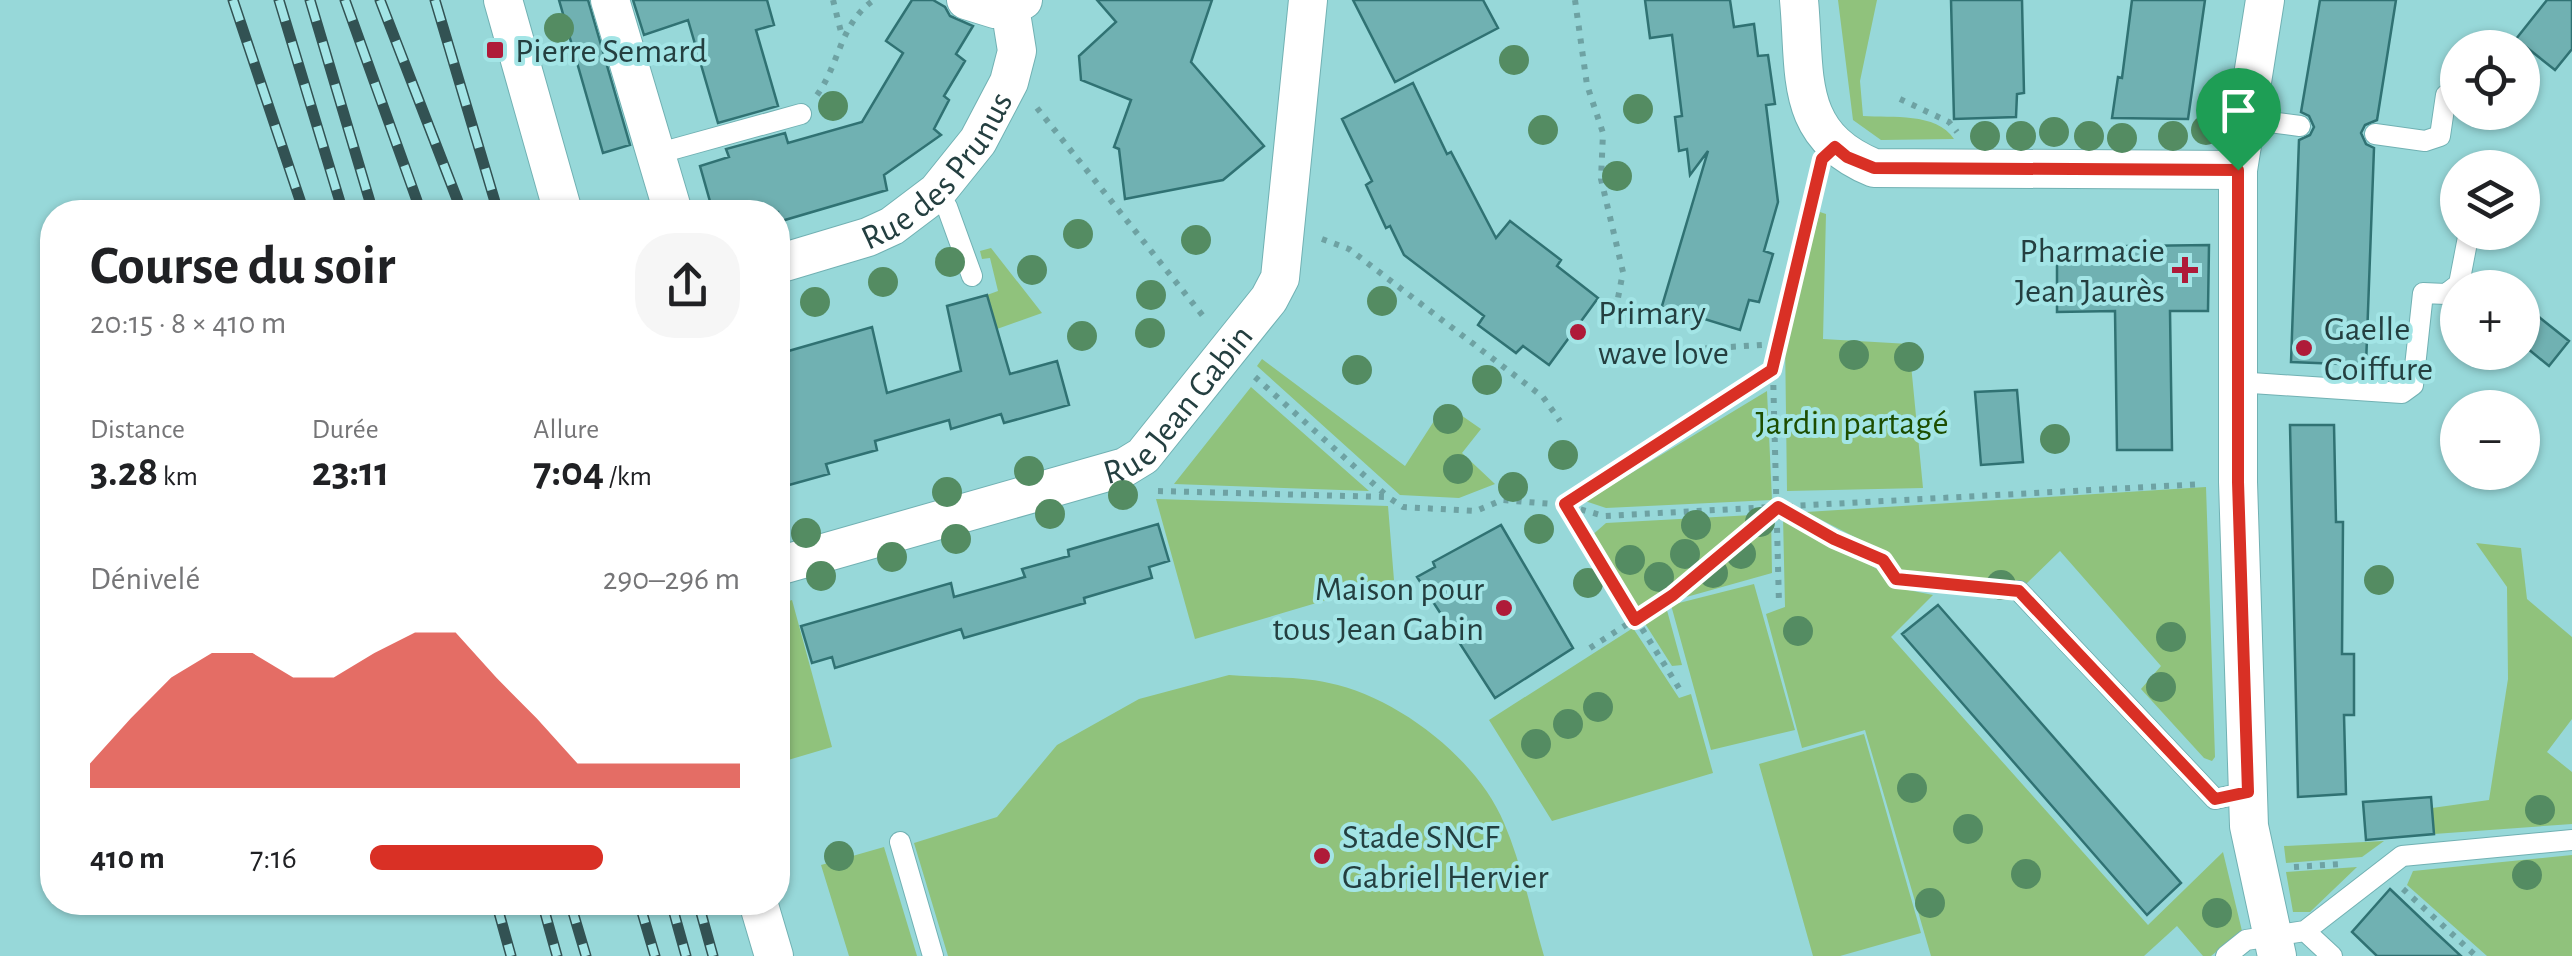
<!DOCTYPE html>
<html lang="fr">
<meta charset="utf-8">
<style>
body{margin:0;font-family:"Alegreya Sans",sans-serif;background:#f6f6f6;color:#202124;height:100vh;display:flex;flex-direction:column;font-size:38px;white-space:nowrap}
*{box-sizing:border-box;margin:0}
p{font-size:32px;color:#757577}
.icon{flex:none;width:55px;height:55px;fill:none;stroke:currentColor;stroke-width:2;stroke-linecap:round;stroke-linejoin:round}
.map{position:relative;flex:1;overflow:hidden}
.panel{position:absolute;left:40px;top:200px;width:750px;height:715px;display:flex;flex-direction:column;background:#fff;border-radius:40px;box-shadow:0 2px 8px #0004}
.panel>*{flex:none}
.controls{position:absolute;left:2440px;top:30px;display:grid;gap:20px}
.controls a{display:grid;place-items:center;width:100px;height:100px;border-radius:50%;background:#fff;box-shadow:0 2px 8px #0004;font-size:50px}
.pin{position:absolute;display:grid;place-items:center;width:85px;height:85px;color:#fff;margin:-102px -42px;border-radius:50% 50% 50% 0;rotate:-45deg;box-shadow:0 0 10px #0007}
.pin .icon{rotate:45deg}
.round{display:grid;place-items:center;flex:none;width:105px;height:105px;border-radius:40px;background:#f6f6f6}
.overview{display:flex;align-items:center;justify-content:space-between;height:170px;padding:0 50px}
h1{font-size:55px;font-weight:700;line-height:75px}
.metrics{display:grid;grid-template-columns:repeat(3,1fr);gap:15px;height:170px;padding:10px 50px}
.metrics div{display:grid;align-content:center}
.metrics b{font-size:42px;font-weight:700}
.metrics small{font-size:28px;font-weight:400}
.metrics p{font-size:28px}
.chart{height:280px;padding:20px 50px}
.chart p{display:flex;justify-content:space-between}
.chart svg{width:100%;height:180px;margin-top:10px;fill:#d93025;opacity:.7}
ul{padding:0 50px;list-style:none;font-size:32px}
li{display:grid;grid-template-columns:160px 120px 1fr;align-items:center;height:75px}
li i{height:25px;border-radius:12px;background:#d93025}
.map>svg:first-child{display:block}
.green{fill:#90c27c}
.building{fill:#70b1b2;stroke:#307273;stroke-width:2.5}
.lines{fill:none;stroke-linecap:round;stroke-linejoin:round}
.lane-casing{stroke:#71b1b3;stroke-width:22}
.street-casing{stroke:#71b1b3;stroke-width:40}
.path{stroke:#6ea2a3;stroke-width:6;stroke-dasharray:5 8;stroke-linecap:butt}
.lane{stroke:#fff;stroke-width:20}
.street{stroke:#fff;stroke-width:38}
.rail-casing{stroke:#325253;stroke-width:11}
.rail{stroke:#a3e5e6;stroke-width:8;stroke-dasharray:22;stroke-linecap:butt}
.tree{fill:#548c62}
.route-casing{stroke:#fff;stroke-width:20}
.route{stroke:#d93025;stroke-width:12}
.poi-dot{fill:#af1b39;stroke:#a3e5e6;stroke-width:4}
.labels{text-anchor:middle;stroke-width:8;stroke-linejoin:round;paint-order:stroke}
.poi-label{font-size:35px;fill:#243f40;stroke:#a3e5e6;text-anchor:start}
.street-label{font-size:35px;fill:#243f40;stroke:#a3e5e6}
.park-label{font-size:35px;fill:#1d4d00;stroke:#a3e5e6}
</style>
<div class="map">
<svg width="2572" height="956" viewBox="0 0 2572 956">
<rect width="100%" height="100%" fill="#97d8d9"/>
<path class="green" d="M1838,0H1877L1860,81L1863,116C1892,118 1936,112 1954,139L1881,140L1853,120Z
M1820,212L1826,214L1823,339L1909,344L1923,488L1787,491L1785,338Z
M991,248L1042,313L997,329L987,295L998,291L990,258L982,259L980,251Z
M1262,359L1405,466L1445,404L1481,429L1462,453L1495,484L1459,498L1400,495L1257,366Z
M1251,387L1369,491L1174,484Z
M1767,391L1772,500L1606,508L1585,501Z
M2206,487L2215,757L2212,761L2204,758L2141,689L2161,666L2060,551L2024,586L1899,573L1886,553L1806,512Z
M1156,499L1388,506L1394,580L1195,639Z
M1771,514L1772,573L1665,603L1682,665L1672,666L1590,537L1606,523Z
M1783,516L1884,573L1893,587L1933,595L1891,637L2148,925L2223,852L2242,931L2211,956H2203L2177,926L2144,956H1931L1865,730L1802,748L1766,614L1785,607Z
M2476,543L2521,548L2527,599L2572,637V719L2547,752L2572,772V824L2434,834L2432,808L2489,800L2508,679L2507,587Z
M1754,584L1795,730L1711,750L1671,605Z
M792,600L832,747L778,763V605Z
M1633,628L1679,698L1691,694L1713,773L1552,821L1489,720Z
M1229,675C1262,678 1298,676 1329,683C1397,697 1477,758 1504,823C1522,865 1531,912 1544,956H948L914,843L997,817L1057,745L1139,699Z
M1864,734L1921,933L1840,956H1813L1759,764Z
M2384,841L2362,857L2286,863L2284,846Z
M884,847L917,956H849L821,865Z
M2572,855V956H2487L2407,885L2413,871Z
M2357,867L2310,912H2293L2286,872Z"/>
<path class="building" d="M559,0H588L630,145L603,153Z
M633,0H767L774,25L756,30L778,106L718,123L688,20L644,35Z
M912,0H933L945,7L950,16L973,26L956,54L965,61L944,96L949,100L934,129L941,135L884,175L887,190L778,222V212H713L700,166L729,157L726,149L785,133L788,143L862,122L903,53L886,41Z
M1097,0H1212L1191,62L1264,146L1223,180L1125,199L1119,149L1114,147L1131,100L1081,80L1079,56L1116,22Z
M1353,0H1483L1498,28L1395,82Z
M1645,0H1730L1734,27L1754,24L1758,56L1768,55L1775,104L1766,105L1778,202L1764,251L1773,254L1759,302L1749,300L1740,330L1662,306L1708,151L1690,175L1687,149L1679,151L1675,117L1682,116L1672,35L1650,38Z
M1951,0H2022L2024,93L2017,94L2016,117L1954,119Z
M2132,0H2205L2188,119L2112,118L2118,77L2122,78Z
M2320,0H2396L2377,120L2365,125L2361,133L2366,144L2374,148L2366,365L2291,362L2299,140L2310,135L2314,127L2309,116L2301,112Z
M2547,0H2572V49L2555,70L2516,39Z
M1413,83L1447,154L1451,152L1496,238L1510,221L1561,260L1557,266L1598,298L1549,365L1523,346L1516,353L1478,325L1484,316L1404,255L1390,226L1386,228L1366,185L1372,181L1342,119Z
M2209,245L2208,311H2170L2172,450H2117L2115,311L2057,312V247Z
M987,295L1010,374L1057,361L1069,405L1004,423L1001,414L951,429L949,420L875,441L877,450L826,464L829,474L778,488V354L872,327L887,393L961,371L947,306Z
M2539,317L2569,341L2549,366L2522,344Z
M2017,390L2023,462L1981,465L1975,392Z
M2290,425H2334L2336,522H2343L2342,654H2354V715H2344L2346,794L2298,797Z
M1158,524L1169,561L1149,567L1152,578L1084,598L1085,603L964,638L961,629L835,668L832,657L812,663L801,626L951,583L954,597L1025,577L1022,569L1069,556L1068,550Z
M1501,525L1573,648L1495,698L1417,577L1435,567L1433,562Z
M1938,605L2181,883L2147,915L1902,634Z
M2431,797L2434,834L2366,840L2363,802Z
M2390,889L2432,929L2461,956H2377L2352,932Z"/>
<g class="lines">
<g class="lane-casing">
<path id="lane" d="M2246,119L2300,126
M2375,134L2425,141L2440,136L2446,95
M656,154L801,114
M937,192L947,207L972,276
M2237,382L2402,393L2413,385L2423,293L2446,294L2459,284L2469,232
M2019,591L2215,799L2248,792
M900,842L933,956
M2305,931L2402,856L2572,840
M2226,956L2246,940L2305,931L2332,956"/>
</g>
<g class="street-casing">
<g id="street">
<path d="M503,0L563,212"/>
<path d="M610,0L673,212"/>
<path d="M966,0L995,9L1023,0"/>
<path d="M1799,0C1806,75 1793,135 1874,168L2238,170"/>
<path d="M2265,0L2238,170V482L2249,826L2277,956"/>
<path id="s1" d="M778,264L868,237L892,226L937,192L978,141L1009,82L1017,51L1010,7"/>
<path id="s2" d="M778,566L1125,467L1143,456L1269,299L1280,278L1308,0"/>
<path d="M758,902L774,956"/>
</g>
</g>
<path class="path" d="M833,0L842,36
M1575,0L1587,85L1603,133L1601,179L1623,272L1617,303
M817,95C840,63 840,23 874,0
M1900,99L1949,122L1957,132
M1037,108L1207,321
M1322,239L1349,249L1543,397L1560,421
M1679,350L1779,344
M1773,372L1779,604
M1255,377L1387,496
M1158,491L1388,497L1403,507L1476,511L1502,500L1565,505L1604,516L2203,484
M1590,648L1673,595L1779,507L1834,539L1883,560L1896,579L1993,588
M1679,688L1565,505L1772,370L1818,177
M2294,867L2341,864
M2403,889L2476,956"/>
<use href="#lane" class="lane"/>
<use href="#street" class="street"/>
<g class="rail-casing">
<path id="rail" d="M233,0L304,212
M279,0L343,212
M310,0L373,212
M345,0L421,212
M380,0L462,212
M435,0L498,212
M496,902L511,956
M542,902L557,956
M570,902L586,956
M639,902L655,956
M671,902L686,956
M698,902L713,956"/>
</g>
<use href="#rail" class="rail"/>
</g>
<g class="tree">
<circle cx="559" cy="28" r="15"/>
<circle cx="1514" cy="60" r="15"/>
<circle cx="833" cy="106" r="15"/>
<circle cx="1638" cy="109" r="15"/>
<circle cx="1543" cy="130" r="15"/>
<circle cx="2206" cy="130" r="15"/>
<circle cx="2054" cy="132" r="15"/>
<circle cx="1985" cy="136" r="15"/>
<circle cx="2021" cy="136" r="15"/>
<circle cx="2089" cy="136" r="15"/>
<circle cx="2173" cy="136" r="15"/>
<circle cx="2122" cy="138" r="15"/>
<circle cx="1617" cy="176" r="15"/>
<circle cx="1078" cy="234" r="15"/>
<circle cx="1196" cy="240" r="15"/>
<circle cx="950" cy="262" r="15"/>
<circle cx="1032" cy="270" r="15"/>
<circle cx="883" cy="282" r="15"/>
<circle cx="1151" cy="295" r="15"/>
<circle cx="1382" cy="301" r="15"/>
<circle cx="815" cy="302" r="15"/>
<circle cx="1150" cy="333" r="15"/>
<circle cx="1082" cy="336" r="15"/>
<circle cx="1854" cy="355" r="15"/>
<circle cx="1909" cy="357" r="15"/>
<circle cx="1357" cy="370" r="15"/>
<circle cx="1487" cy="380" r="15"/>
<circle cx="1448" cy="419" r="15"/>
<circle cx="2055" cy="439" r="15"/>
<circle cx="1563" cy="455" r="15"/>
<circle cx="1458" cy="469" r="15"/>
<circle cx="1029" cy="471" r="15"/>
<circle cx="1513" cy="487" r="15"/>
<circle cx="947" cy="492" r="15"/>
<circle cx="1123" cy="495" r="15"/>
<circle cx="1050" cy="514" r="15"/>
<circle cx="1760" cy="522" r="15"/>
<circle cx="1696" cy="525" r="15"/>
<circle cx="1539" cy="529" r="15"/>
<circle cx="806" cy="533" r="15"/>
<circle cx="956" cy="539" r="15"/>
<circle cx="1685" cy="554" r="15"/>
<circle cx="1741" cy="554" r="15"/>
<circle cx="892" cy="557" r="15"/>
<circle cx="1630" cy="560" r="15"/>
<circle cx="1713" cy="573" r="15"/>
<circle cx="821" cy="576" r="15"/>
<circle cx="1659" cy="577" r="15"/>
<circle cx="2379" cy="580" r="15"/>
<circle cx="1588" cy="583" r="15"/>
<circle cx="2001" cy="585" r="15"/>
<circle cx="1798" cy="631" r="15"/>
<circle cx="2171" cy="637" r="15"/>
<circle cx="2161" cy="687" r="15"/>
<circle cx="1598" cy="707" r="15"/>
<circle cx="1568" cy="724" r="15"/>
<circle cx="1536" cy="744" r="15"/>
<circle cx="1912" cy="788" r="15"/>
<circle cx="2540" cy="810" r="15"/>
<circle cx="1968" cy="829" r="15"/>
<circle cx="839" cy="856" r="15"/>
<circle cx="2026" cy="874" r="15"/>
<circle cx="2527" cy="875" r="15"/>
<circle cx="1930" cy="903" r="15"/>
<circle cx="2217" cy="913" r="15"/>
</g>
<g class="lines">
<g class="route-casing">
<path id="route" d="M1835,147L1847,157L1874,168L2238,170V482L2248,792L2215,799L2019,591L1896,579L1883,560L1834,539L1778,507L1673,595L1635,620L1565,504L1772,370L1822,159Z"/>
</g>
<use href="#route" class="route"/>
</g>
<g class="poi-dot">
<rect x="485" y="40" width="20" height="20" rx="5"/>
<path d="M2180 255h10v10h10v10h-10v10h-10v-10h-10v-10h10z"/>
<circle cx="1578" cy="332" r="10"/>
<circle cx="2304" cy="348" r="10"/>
<circle cx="1504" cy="608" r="10"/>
<circle cx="1322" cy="856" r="10"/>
</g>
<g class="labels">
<g class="poi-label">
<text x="515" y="62">Pierre Semard</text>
<text x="2165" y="262" text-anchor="end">Pharmacie<tspan x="2165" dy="40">Jean Jaurès</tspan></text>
<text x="1598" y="324">Primary<tspan x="1598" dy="40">wave love</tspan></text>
<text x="2324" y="340">Gaelle<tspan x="2324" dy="40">Coiffure</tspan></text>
<text x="1484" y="600" text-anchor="end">Maison pour<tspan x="1484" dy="40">tous Jean Gabin</tspan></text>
<text x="1342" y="848">Stade SNCF<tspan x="1342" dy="40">Gabriel Hervier</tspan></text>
</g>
<g class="street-label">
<text dy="12" stroke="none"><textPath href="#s1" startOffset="192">Rue des Prunus</textPath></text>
<text dy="12" stroke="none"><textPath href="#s2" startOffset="442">Rue Jean Gabin</textPath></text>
</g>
<g class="park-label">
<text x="1852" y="434">Jardin partagé</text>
</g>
</g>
</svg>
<div class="controls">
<a><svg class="icon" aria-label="locate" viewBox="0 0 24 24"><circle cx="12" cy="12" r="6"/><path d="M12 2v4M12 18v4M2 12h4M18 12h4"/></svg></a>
<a><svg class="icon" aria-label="layers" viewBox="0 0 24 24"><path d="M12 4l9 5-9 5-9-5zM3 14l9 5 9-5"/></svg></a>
<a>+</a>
<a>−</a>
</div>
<div class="pin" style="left:2238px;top:170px;background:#1e9e55"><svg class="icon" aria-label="arrive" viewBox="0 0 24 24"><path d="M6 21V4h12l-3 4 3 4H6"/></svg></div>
<section class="panel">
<div class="overview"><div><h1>Course du soir</h1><p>20:15 · 8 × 410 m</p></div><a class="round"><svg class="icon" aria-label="share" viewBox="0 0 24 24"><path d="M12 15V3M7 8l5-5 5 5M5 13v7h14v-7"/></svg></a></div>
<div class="metrics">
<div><p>Distance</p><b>3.28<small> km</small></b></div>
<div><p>Durée</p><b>23:11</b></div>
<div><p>Allure</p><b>7:04<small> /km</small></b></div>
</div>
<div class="chart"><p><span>Dénivelé</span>290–296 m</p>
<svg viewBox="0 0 160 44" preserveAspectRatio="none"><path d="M0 44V38L10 27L20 17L30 11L40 11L50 17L60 17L70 11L80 6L90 6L100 17L110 27L120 38L130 38L140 38L150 38L160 38V44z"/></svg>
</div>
<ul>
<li><b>410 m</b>7:16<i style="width:63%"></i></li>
</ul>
</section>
</div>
